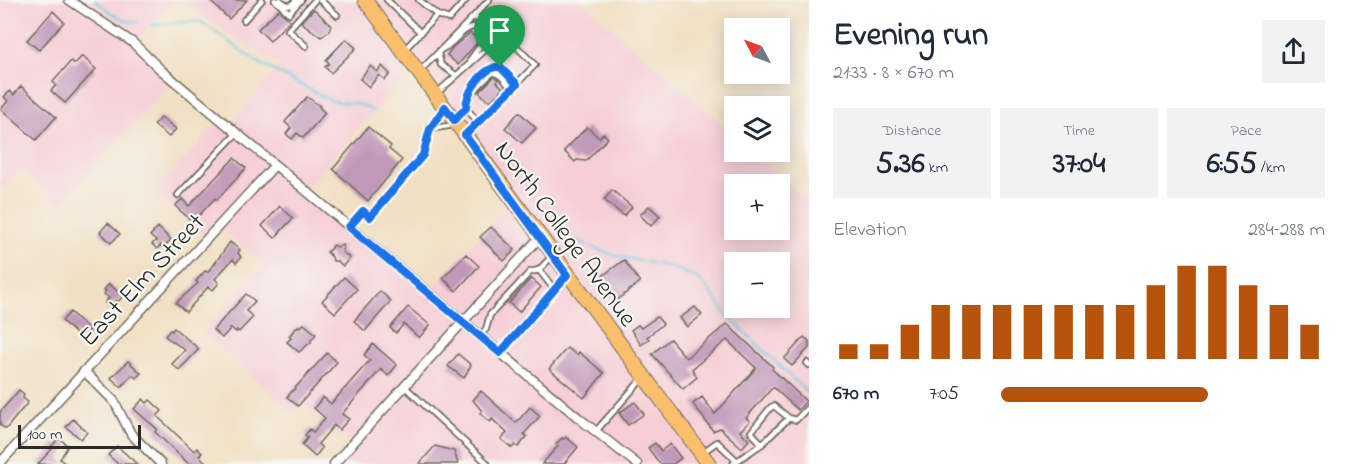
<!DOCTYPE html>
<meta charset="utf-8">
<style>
body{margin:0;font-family:"Indie Flower",sans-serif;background:#f2f2f3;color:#1f2937;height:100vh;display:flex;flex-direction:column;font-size:22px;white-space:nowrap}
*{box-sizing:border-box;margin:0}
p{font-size:20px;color:#747a83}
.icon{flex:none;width:33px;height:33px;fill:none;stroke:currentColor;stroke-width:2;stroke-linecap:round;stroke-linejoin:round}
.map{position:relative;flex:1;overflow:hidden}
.details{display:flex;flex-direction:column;background:#fff;width:540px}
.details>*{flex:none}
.needle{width:39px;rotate:311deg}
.fabs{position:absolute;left:724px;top:18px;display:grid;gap:12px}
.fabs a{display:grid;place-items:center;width:66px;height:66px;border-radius:0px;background:#fff;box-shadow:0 3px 15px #0003;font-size:30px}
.scale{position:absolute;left:18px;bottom:15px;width:123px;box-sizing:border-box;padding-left:6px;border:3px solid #2b2b2b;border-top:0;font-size:16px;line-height:21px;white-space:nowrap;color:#2b2b2b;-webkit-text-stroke:4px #f6f6f2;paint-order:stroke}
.pin{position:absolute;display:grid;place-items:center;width:51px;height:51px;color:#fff;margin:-62px -26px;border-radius:50% 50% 50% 0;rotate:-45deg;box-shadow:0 0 6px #0007}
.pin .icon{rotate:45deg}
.round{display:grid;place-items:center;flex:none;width:63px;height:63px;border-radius:0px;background:#f2f2f3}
.overview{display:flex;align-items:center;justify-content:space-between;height:102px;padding:0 24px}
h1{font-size:33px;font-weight:700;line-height:45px}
.figures{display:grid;grid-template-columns:repeat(3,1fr);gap:9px;height:102px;padding:6px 24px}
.figures div{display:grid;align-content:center;border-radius:0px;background:#f2f2f3;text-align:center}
.figures b{font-size:30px;font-weight:700}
.figures small{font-size:16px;font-weight:400}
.figures p{font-size:16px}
.chart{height:168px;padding:12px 24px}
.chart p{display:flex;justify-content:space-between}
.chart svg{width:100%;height:108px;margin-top:6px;stroke:#b45309;stroke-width:6}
ul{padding:0 24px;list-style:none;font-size:20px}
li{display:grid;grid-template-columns:96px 72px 1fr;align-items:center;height:45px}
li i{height:15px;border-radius:8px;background:#b45309}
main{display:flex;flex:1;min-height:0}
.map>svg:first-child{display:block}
.built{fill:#f6cfd6;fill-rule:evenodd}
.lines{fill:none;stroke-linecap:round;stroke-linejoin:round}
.stream{stroke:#5cc4d8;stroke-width:2}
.building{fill:#c199b8}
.service-casing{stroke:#706a60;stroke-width:8}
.minor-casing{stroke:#706a60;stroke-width:11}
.primary-casing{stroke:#706a60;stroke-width:16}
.service{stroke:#fff;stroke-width:4.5}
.minor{stroke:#fff;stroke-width:8}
.primary{stroke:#f9bf6d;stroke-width:14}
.route-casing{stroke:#fff;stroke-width:12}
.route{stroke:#1a73e8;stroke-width:8}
.labels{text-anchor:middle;stroke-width:4.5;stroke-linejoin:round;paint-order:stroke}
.street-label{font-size:26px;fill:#2b2b2b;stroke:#f6f6f2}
</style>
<main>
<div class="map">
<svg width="809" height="464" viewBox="0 0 809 464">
<rect width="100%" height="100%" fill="#f6f6f2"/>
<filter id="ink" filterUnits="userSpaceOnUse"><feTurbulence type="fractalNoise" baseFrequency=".0167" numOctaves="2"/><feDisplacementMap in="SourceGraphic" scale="12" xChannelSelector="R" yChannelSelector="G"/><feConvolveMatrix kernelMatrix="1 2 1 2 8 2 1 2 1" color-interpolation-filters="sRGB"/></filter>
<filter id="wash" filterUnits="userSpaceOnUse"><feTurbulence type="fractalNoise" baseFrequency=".008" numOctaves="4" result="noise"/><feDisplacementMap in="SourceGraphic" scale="24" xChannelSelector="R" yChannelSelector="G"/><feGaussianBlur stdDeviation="1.35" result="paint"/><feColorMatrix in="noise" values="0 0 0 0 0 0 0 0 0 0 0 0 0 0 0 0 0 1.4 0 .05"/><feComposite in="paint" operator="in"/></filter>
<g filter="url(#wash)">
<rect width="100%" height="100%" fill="#f1e0c3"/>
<path class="built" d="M0,0H173L134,44L174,80L60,205L20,169L0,192Z
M177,0H580L735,135V152H753L809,203V464H334L351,445L303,404L294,414L203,332L263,265L219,226L207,239L155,192L220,119L229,126L279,66ZM414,67L512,200L428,292L305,190ZM735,184H780V230H735ZM735,262H780V308H735Z"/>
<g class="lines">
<path class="stream" d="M95,0C109,11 121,23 139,22
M152,25C168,25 185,20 201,22L259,63L330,100C348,105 356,100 373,111
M564,236L612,255L671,267L695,277L704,284L729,317L809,394"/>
</g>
<g id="blocks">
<path class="building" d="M209,0H247L229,19Z
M314,9L331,25L329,31L321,37L301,22Z
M278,10L290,20L270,41L258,29Z
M53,11L64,22L39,50L27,40Z
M470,33L479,40L458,65L447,55L452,48Z
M346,39L356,48L331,73L325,67L329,63L326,60Z
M82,56L96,69L65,103L51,91L56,85L53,82L71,61L75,64Z
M370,66L377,72L382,66L390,74L385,80L379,75L369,87L360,79Z
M494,77L498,80L497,82L503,88L492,100H487L479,92Z
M21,86L56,117L36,140L1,109L8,101L4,97L10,91L14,95Z
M307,97L320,106L319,107L325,113L303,138L297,133L292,139L286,134L291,128L285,122Z
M519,112L536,128L522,143L505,128Z
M161,117L176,129L169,137L154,125Z
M368,127L391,146L389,149L402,160L368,201L333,169Z
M587,127L599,138L603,133L608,138L586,161L577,160L575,162L564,151Z
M234,158L246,168L217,200L215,198L193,222L175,206L182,199L189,206L191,204Z
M612,190L632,207L624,216L604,200Z
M280,206L293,218L275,238L262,226Z
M649,206L660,216L651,226L640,215Z
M108,223L120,234L111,243L100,232Z
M158,227L171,240L163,248L161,245L157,249L152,244L156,241L150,236Z
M491,227L515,250L504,261L480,237Z
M230,242L240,250L238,253L241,257L236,263L233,259L215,279L219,283L213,290L208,287L186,312L176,303L198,283L196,281L205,271L207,272L213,266Z
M334,245L337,247L343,245L342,252L350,258L343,266L337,261H333L332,257L327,252Z
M466,254L479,266L456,291L443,278Z
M624,260L640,282L617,300L601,277Z
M344,277L357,289L335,313L322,301Z
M531,278L541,287L519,312L509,303Z
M109,284L123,296L118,302L116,300L110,307L105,303L109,298L104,294L106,291L104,290Z
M380,291L391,301L365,331L354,321Z
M246,294L255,301L246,311L253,317L239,332L237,330L236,332L231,328L222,338L213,330Z
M408,307L430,325L419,338L404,324L396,333L390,328Z
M695,307L702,315L687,327L680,318Z
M70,312L90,330L88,331L90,333L85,338L84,337L82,339L62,321Z
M657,317L663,324L647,337L649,339L641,345L631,330L638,325L641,328Z
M304,324L316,334L311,340V342L299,352L287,342L291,338L289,336L298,326L300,327Z
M727,324L773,367L772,369L806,401L798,410L773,387L746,418L750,421L740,431L749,440L742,448L720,428L713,431L693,404L702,397L715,414L756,368L727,340L692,369L697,377L683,389L652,354L670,339L686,358Z
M174,328L199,349L179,370L172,364L185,350L165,336L170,330L172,331Z
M804,337L809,341V348L792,366L784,359Z
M373,344L397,365L388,376L381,369L342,414L349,419L339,430L334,425L318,444L322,448L315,457L302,445L308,437L305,435L310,429L313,432L325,418L314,408L323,397L331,404L370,360L364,355Z
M567,348L577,355L579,352L604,373L584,398L549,369Z
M327,353L337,362L298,406L287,397Z
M458,354L471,365L464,378L448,366Z
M128,361L141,373L136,378L132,375L121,387L111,378Z
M19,390L24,394L23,398L28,402L6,429L0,425V412Z
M481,391L516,423L530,407L540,416L524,434L527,437L518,447L515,445L512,448L501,439L507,433L492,419L490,422L480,413L482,411L473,400Z
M143,399L147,403L150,400L162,411L157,416L194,451L197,448L202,453L199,456L208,464H189L155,432L157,429L134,409Z
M635,402L644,414L628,425L619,413Z
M73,419L87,432L81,439L66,427Z
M566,437L578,447L564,464H542L558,446L556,444L562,438L564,439Z
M59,438L68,446L60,459L66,464H38L52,449L50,448Z
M655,443L661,451L670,444L681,458L673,464H660L648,448Z
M117,446L137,464H118L108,455Z
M435,446L454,451L458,464H419Z"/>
</g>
</g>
<g filter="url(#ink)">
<use href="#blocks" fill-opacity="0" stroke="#706a60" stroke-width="1.5"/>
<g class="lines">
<g class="service-casing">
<path id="service" d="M275,0L289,13L301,0
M280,0L286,5H291L296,0
M320,0L337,15
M387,0L421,33
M437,15L449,19L466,0
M474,16L489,0
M244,20L262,0
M306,46L288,30L315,0
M405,49L437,15L419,0
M440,50C456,45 461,25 478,27L483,31L485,39L470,60
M438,53L441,65L456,75
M419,72L474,16L496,37L483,52L437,93
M468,96L493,72L501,76L512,89
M466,108L479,123
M455,118L466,108C466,91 482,68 499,67L517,84
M430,129L454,125
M467,134L535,65L516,46
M178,195L237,133
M349,227L363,211L370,217L423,155L430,129L443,109
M539,270L552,256
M554,289L566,276
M480,336L486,329L490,315L530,272L539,270L554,289L500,353
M807,363L809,365
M404,386L487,463L486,464
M789,418L796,420L809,406
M596,431L642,379
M703,452L717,442L737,461L733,464
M737,461L762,444L789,418L774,406L771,407L751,432L762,444"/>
</g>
<g class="minor-casing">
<path id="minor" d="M69,0L132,42L161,70L580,419L637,464
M84,371L114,401L131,434L161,464
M0,463L275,165
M334,464L540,237"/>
</g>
<g class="primary-casing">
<path id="primary" d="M365,0L709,464"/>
</g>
<use href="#service" class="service"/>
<use href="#minor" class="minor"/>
<use href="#primary" class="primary"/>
</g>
</g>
<g class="lines" filter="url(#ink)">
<g class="route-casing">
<path id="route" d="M495,67H500L517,84L465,135L567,275L500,353L349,227L363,211L370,217L423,155L430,129L445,107L454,120L466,108C466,93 480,72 495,67Z"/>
</g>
<use href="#route" class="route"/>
</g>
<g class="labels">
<g class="street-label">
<text transform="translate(567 233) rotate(54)" y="9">North College Avenue</text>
<text transform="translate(141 279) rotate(-47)" y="9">East Elm Street</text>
</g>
</g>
</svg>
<div class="fabs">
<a><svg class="needle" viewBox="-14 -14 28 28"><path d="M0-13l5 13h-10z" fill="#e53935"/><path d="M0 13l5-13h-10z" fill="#747a83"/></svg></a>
<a><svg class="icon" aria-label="layers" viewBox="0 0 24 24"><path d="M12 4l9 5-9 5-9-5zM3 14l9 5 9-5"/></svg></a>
<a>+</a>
<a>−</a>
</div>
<div class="scale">100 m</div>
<div class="pin" style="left:500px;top:67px;background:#1e9e55"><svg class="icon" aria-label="arrive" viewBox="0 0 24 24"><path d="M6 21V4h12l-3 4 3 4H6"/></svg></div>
</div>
<section class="details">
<div class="overview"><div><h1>Evening run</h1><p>21:33 · 8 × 670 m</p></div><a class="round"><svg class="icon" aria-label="share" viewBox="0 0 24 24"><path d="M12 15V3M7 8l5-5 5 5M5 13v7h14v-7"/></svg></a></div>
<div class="figures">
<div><p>Distance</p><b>5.36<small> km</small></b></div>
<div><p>Time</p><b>37:04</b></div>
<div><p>Pace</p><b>6:55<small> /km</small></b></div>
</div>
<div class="chart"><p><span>Elevation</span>284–288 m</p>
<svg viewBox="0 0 160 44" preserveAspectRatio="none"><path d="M5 44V38M15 44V38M25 44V30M35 44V22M45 44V22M55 44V22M65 44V22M75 44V22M85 44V22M95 44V22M105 44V14M115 44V6M125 44V6M135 44V14M145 44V22M155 44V30"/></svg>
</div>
<ul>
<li><b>670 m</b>7:05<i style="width:64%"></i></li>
</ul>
</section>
</main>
